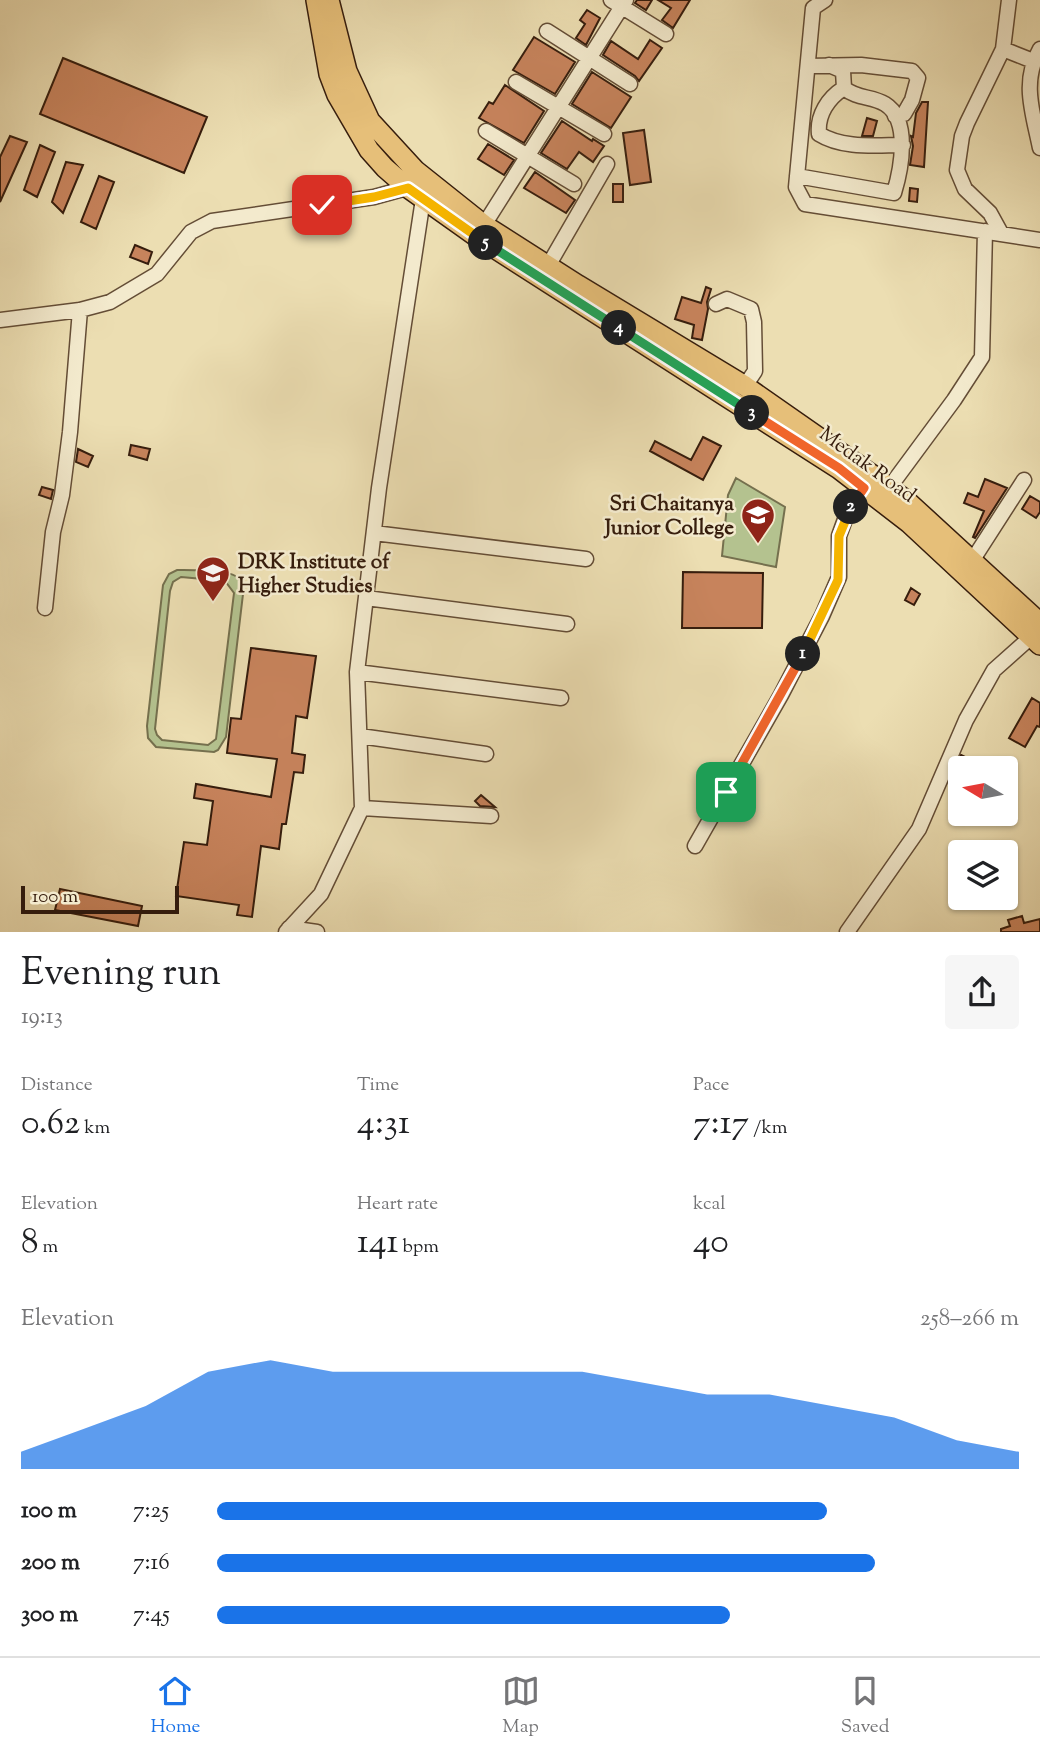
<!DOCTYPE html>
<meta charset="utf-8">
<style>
body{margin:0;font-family:"Sorts Mill Goudy",serif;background:#f6f6f6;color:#202124;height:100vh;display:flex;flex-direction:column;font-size:26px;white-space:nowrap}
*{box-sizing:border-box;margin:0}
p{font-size:23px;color:#757577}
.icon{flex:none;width:38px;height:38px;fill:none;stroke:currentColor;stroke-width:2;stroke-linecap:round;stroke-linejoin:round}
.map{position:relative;height:932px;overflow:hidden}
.sheet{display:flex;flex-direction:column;background:#fff;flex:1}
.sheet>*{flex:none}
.needle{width:46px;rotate:280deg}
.tools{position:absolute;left:948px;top:756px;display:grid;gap:14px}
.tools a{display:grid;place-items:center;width:70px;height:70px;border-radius:7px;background:#fff;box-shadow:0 2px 5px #0004;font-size:35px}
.scale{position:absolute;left:21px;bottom:18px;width:158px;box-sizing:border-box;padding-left:7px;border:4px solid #361d0d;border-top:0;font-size:19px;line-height:24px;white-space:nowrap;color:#361d0d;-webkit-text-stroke:5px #f3eacd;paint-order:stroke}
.pin{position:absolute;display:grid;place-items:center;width:60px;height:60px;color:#fff;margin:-30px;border-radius:14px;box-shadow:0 4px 10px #0006}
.km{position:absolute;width:35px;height:35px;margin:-18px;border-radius:50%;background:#222;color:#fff;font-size:19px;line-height:35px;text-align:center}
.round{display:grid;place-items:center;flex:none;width:74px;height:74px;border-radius:7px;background:#f6f6f6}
.overview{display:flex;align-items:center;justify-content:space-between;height:119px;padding:0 21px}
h1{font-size:38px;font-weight:600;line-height:52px}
.stats{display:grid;grid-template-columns:repeat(3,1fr);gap:10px;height:119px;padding:7px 21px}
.stats div{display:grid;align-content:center}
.stats b{font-size:35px;font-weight:600}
.stats small{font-size:19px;font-weight:400}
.stats p{font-size:19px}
.chart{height:196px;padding:14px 21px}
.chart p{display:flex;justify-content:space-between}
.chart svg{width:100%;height:126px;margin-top:7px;fill:#1a73e8;opacity:.7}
ul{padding:0 21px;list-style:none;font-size:23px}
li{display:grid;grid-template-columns:112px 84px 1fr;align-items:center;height:52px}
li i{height:18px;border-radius:9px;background:#1a73e8}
.tab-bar{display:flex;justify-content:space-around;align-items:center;height:98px;border-top:2px solid #e0e0e0;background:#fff;font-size:19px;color:#757577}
.tab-bar a{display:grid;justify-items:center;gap:4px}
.tab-bar .current{color:#1a73e8}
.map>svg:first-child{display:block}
.green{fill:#b4c28f;stroke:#75704e;stroke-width:2;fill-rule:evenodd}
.building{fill:#c7835c;stroke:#361d0d;stroke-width:2}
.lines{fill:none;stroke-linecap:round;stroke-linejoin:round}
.minor-casing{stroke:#644d36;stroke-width:17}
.major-casing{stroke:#361d0d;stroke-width:22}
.minor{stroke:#f3eacd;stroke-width:14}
.major{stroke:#e6bf79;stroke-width:19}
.split-1-casing{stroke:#fff;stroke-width:14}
.split-2-casing{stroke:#fff;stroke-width:14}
.split-3-casing{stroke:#fff;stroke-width:14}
.split-4-casing{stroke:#fff;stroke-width:14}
.split-5-casing{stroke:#fff;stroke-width:14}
.split-6-casing{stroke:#fff;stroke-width:14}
.split-1{stroke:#f0652b;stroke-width:9}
.split-2{stroke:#f5b400;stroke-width:9}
.split-3{stroke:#f0652b;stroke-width:9}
.split-4{stroke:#22a559;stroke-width:9}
.split-5{stroke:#22a559;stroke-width:9}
.split-6{stroke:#f5b400;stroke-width:9}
.labels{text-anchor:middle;stroke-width:5;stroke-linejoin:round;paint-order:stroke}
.street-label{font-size:21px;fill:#361d0d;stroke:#f3eacd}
.poi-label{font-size:21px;font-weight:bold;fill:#361d0d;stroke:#f3eacd;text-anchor:end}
</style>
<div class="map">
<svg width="1040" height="932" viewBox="0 0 1040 932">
<rect width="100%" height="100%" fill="#ecdeb2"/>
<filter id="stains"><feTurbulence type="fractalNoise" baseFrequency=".00286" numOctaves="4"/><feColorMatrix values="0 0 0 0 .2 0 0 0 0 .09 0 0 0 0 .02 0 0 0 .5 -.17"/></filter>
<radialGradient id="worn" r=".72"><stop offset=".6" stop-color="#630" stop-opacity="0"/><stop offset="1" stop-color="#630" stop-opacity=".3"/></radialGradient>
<path class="green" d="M736,478L785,507L776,567L722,556L728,495Z
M177,570C189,570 231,569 238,578C242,583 242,589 243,594L226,737L218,750L214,752L156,747L148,738L147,726L163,585L169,574ZM181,577L225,581L234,593L216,739L208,745L162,740L157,735L155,729L170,591L173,582Z"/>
<path class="building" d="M637,0H652L646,10L635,3Z
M658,0H690L673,28L662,20L671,8Z
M587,10L600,18L586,45L576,38L585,24L580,20Z
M534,37L575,62L555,94L513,70Z
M650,40L662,48L639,81L635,76L603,55L611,41L638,59Z
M63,58L207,117L184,173L40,114Z
M592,72L631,97L611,128L572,104Z
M505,85L544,111L524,143L479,118L489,102L493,104Z
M922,102H928L924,167L910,165L913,146L911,136L913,137L916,113Z
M867,118L877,121L873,136H862Z
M562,121L592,141L593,139L604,146L593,162L579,152L567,169L541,153Z
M644,130L651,182L630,185L623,133Z
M10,136L27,142L0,202V157Z
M488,144L514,160L504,175L478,159Z
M40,145L55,152L37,197L24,190Z
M66,162L83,165L63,213L52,202Z
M535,172L575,200L566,213L524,188Z
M99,176L114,182L96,229L81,222Z
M613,184H623V202H613Z
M910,188L918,189L917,202L909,201Z
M135,245L152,252L148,264L130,257Z
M706,287L711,289L707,302L708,309L702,340L692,338L694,325L675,319L682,297L701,303Z
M703,437L721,446L703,480L650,451L655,441L691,460Z
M131,445L150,449L147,460L129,455Z
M78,449L93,456L88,467L76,462Z
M985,479L1007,488L975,538L973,537L984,511L964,503L968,493L978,497Z
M42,487L53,490L51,499L39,495Z
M1030,496L1040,502V512L1036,518L1022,509Z
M683,572L763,573L762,628H682Z
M911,588L920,594L914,605L905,600Z
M251,648L316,656L307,718L296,716L292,753L305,755L303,773L294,772L286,824H282L279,849L261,846L252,917L237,915L239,905L176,896L184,842L207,845L213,801L194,798L196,784L271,797L277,759L227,753L231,718L241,719Z
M1032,698L1040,703V727L1037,726L1025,747L1009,738Z
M961,755L987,768H961V772L955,769Z
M481,795L495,807L480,806L475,801Z
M60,889L142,906L138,926L55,910Z
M1022,916L1024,923L1040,919V932H1001V929L1010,926L1008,920Z"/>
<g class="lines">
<g class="minor-casing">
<path id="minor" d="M611,0L666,34
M825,0L813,8L796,187L805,204L1040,240
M547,31L630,84
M1003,49L1033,61
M1040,49C1021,82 1033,113 1040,148
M808,66L861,65L912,71L918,78L912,100L904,114L895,116
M516,82L604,134
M844,88C828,98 817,115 819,134C843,149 876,145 903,145
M486,131L574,184
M797,176L894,193C901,170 911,120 885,104C872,96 857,99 844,88L843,71L829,65
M484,225L626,0
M1001,233L990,213L965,189L957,170L962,136L967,123L1003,49L1009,0
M548,266L607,164
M716,304L727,299L751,309L754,322L755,371L745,386
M0,320L80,310L110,302L157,274L191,232L212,221L374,197L414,186
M889,488L954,400L982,357L985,231
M374,533L586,559
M972,561L1024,480
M366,598L567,624
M45,608L53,532L62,495L70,432L80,310
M357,672L561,698
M360,736L486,754
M362,808L491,816
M695,846L781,695L822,616L839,577V536L848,511L865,488
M289,928L317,932
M286,932L321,894L362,808L357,672L379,488L423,199
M847,932L919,829L966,720L994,670L1031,637"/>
</g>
<g class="major-casing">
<path id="major" d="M316,0L329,74L337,95L369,150L385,168L408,188L477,237L839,469L909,523L1040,645
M329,0L347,71L370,121L415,170L484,225L578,285L745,386L874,476L907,501L1040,623"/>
</g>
<use href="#minor" class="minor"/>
<use href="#major" class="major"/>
</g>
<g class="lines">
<g class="split-1-casing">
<path id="split-1" d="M726,792L803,654"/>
</g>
<g class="split-2-casing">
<path id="split-2" d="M803,654L838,580L839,536L851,507"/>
</g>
<g class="split-3-casing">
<path id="split-3" d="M752,413L839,468L864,488L851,507"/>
</g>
<g class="split-4-casing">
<path id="split-4" d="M619,328L752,413"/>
</g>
<g class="split-5-casing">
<path id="split-5" d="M486,243L619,328"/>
</g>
<g class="split-6-casing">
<path id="split-6" d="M322,205L374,197L408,188L486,243"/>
</g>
<use href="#split-1" class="split-1"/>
<use href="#split-2" class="split-2"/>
<use href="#split-3" class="split-3"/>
<use href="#split-4" class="split-4"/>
<use href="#split-5" class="split-5"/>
<use href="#split-6" class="split-6"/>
</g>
<defs>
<g id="university-pin" transform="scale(1.75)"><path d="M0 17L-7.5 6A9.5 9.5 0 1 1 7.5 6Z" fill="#8f2418" stroke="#f3eacd"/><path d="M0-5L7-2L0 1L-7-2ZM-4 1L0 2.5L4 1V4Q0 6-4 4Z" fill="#fff"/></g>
</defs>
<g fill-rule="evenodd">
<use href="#university-pin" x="758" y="515"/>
<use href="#university-pin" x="213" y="573"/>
</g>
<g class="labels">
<g class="street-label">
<text transform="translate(868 464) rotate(36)" y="7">Medak Road</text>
</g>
<g class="poi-label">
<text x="734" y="510">Sri Chaitanya<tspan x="734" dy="24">Junior College</tspan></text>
<text x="238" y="568" text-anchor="start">DRK Institute of<tspan x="238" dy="24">Higher Studies</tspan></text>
</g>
</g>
<rect width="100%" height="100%" filter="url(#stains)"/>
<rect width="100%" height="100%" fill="url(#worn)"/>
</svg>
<div class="tools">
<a><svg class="needle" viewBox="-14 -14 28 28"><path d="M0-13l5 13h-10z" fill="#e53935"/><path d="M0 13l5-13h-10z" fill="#757577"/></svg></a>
<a><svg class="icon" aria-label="layers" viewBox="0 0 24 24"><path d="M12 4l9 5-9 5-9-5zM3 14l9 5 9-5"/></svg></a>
</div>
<div class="scale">100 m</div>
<div class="pin" style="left:726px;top:792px;background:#1e9e55"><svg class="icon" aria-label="arrive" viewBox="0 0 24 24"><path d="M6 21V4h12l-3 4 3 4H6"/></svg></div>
<div class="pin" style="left:322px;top:205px;background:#d93025"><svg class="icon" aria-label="check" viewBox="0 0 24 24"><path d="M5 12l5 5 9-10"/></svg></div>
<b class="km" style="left:803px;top:654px">1</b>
<b class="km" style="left:851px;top:507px">2</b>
<b class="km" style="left:752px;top:413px">3</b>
<b class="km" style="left:619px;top:328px">4</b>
<b class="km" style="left:486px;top:243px">5</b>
</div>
<section class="sheet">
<div class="overview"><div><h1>Evening run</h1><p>19:13</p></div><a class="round"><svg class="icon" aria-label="share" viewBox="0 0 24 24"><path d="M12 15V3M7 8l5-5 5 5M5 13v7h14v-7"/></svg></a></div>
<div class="stats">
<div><p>Distance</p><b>0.62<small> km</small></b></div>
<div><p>Time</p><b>4:31</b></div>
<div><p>Pace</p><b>7:17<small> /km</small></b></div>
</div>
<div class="stats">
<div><p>Elevation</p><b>8<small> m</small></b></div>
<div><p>Heart rate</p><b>141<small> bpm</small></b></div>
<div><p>kcal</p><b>40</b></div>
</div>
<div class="chart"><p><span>Elevation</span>258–266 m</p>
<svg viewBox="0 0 160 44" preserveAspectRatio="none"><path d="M0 44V38L10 30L20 22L30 10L40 6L50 10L60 10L70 10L80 10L90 10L100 14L110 18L120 18L130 22L140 26L150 34L160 38V44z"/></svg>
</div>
<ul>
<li><b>100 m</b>7:25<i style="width:76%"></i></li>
<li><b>200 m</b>7:16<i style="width:82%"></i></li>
<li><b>300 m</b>7:45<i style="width:64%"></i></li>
</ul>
</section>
<nav class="tab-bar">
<a class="current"><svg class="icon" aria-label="home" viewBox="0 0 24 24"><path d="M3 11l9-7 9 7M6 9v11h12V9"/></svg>Home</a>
<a><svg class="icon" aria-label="map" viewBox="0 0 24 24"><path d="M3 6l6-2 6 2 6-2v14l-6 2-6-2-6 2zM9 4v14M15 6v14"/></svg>Map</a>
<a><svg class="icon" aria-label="saved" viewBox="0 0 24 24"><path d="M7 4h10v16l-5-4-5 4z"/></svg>Saved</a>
</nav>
